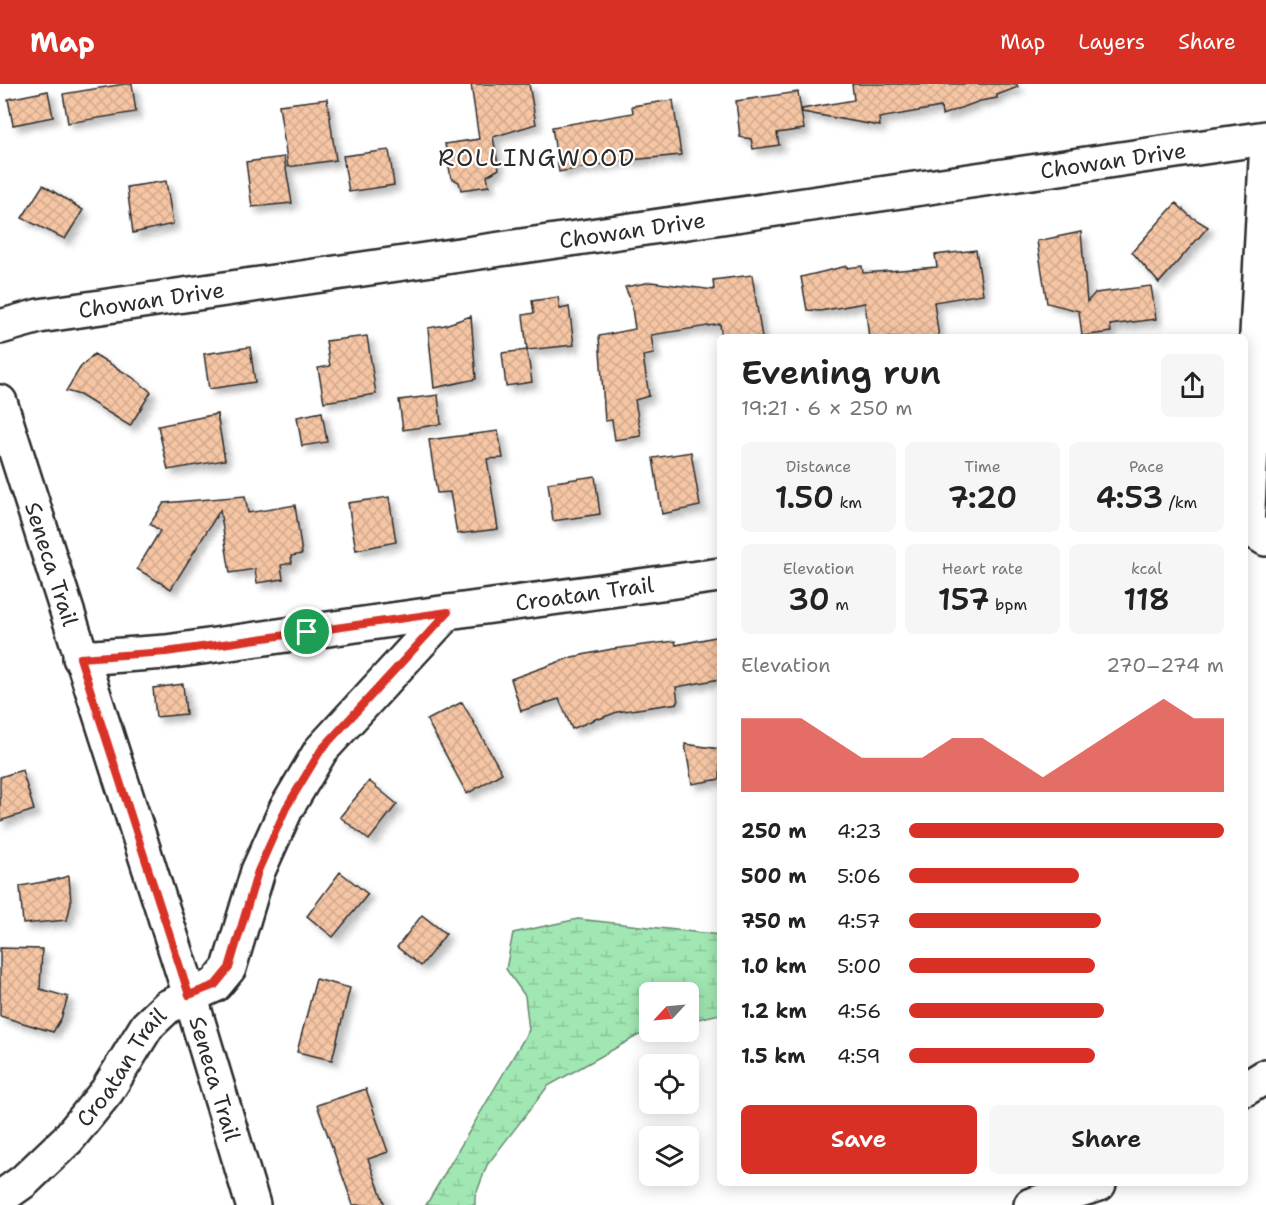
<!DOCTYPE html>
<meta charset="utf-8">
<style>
body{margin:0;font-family:"Shantell Sans",sans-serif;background:#f6f6f6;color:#222;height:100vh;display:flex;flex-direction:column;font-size:22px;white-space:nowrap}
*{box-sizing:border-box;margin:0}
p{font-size:20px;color:#767676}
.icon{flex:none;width:33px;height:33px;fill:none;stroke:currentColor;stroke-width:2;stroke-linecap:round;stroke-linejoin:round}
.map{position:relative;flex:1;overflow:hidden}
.details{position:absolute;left:717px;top:250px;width:531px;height:852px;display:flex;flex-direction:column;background:#fff;border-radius:9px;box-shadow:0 3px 15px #0003}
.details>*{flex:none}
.needle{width:39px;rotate:244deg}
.tools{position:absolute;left:639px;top:898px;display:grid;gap:12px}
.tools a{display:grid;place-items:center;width:60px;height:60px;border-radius:9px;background:#fff;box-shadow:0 3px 15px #0003;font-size:30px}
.pin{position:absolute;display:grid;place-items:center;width:51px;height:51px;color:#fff;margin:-26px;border:3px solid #fff;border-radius:50%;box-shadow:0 2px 6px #0007}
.round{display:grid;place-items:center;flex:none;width:63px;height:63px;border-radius:9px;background:#f6f6f6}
.head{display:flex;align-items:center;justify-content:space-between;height:102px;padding:0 24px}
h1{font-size:33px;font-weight:600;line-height:45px}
.stats{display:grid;grid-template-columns:repeat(3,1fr);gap:9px;height:102px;padding:6px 24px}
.stats div{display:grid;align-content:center;border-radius:9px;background:#f6f6f6;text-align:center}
.stats b{font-size:30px;font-weight:600}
.stats small{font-size:16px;font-weight:400}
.stats p{font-size:16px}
.chart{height:168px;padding:12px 24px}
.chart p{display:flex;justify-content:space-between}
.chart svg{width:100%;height:108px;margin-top:6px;fill:#d93025;opacity:.7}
.action{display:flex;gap:12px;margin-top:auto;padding:12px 24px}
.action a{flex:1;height:69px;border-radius:9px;background:#d93025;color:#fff;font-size:24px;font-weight:600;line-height:69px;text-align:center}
.action a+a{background:#f6f6f6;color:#222}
ul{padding:0 24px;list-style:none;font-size:20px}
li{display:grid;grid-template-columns:96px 72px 1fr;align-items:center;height:45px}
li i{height:15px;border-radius:8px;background:#d93025}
header{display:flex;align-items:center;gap:36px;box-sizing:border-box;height:84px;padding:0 30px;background:#d93025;color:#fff}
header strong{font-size:28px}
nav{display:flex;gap:33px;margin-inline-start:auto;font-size:21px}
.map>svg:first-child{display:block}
.wetland{fill:url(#wetland-marsh);stroke:#66896f;stroke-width:1.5}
.building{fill:url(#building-cross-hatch);stroke:#2b2b2b;stroke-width:1.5;filter:url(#shadow)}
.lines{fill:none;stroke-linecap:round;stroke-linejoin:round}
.minor-casing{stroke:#2b2b2b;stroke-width:38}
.minor{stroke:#fff;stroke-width:33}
.route-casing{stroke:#fff;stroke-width:12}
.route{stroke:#d93025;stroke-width:8}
.labels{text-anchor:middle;stroke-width:4.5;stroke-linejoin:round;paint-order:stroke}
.street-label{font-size:22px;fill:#2b2b2b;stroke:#fff}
.neighbourhood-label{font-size:24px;letter-spacing:1.5px;fill:#2b2b2b;stroke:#fff}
</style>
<header>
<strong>Map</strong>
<nav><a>Map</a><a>Layers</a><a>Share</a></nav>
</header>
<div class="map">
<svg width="1266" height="1121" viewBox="0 0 1266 1121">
<defs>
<pattern id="wetland-marsh" width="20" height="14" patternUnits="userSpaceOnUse" patternTransform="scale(1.5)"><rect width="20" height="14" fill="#a1e7b3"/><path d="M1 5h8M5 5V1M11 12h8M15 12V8" fill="none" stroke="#8bc69a"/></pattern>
<pattern id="building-cross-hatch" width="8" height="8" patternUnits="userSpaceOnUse" patternTransform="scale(1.5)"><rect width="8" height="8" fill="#f5c5a4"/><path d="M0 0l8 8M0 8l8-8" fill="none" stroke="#d2a98d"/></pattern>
<filter id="shadow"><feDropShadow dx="5.5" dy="5.5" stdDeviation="3" flood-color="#0004"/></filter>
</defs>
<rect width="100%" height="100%" fill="#fff"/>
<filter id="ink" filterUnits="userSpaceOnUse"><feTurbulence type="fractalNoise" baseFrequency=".0167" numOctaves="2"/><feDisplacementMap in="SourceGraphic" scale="12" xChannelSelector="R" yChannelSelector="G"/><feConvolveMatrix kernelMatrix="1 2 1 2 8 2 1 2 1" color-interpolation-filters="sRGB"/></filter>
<g filter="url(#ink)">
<path class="wetland" d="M578,835L720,851V930L689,937L688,909H650L649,948L637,952L548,1002L487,1081L475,1113V1121H426L529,946L525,912L506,885L513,849Z"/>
<path class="building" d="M124,0H132L136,28L68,39L63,10Z
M471,0H529L536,40L493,53L499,85L487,92L489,102L461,106L459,98L451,94L445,60L479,55Z
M852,0H1017L1018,3L997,11V14L980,17L942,31L941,23L879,34L880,42L802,28V25L854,16Z
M48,7L53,33L13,41L8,15Z
M798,8L804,45L777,49L779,61L753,65L751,55L740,53L736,17Z
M327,15L336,76L288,83L279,21Z
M673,16L681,71L620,77L559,88L552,43L633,29L632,22Z
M389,66L394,101L349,108L343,72Z
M284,73L292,119L252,123L246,78Z
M166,97L173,140L133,149L127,103Z
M43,101L83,126L65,155L22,134Z
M1176,119L1190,132L1208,143L1159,199L1132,168Z
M1081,148L1087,218L1095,209L1151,202L1156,235L1110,241L1111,248L1082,252L1079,227L1047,219L1037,157Z
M976,166L983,210L934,218L939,254H869L865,219L820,227L807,226L801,193L847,182V184L862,182L863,189L937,183L935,171Z
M752,191L762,254H722L720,240L651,251L654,270L643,272L649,312L635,316L641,352L615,356L612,336L605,337L599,252L635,245L631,217L625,203L651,198L714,206L713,196Z
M558,213L560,225L569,223L574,261L527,266L523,231L534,229L532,217Z
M471,232L476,295L434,304L428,244L445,241Z
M367,252L376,310L324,318L318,284L330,282L326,257Z
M250,263L255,298L209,305L204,270Z
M527,266L532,298L506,302L502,269Z
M94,270L132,293L151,308L130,342L80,311L66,307L80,284Z
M438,311L441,340L403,346L399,316Z
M322,328L327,358L302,362L297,333Z
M217,330L225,376L168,386L158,342Z
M498,347L503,374L487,375L498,445L457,450L450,408L437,409L429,356Z
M691,368L700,422L662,430L653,374Z
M595,392L600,430L553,437L548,399Z
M245,412L248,429L295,421L302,470L291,472L292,479L281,481L283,495L257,499L255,485L230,489L220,426L171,505L137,485L160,447L150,440L164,419Z
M389,413L396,458L356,466L348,419Z
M720,552V595L676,603L678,619L617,628L599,635L598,634L572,645L559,615L521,627L511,595L572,573L612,565L675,557L676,561Z
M183,600L186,630L156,633L153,604Z
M462,618L502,689L467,710L427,636Z
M685,660L720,665V695L692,700Z
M22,686L34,726L0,737V693Z
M369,697L397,720L369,756L340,733Z
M340,788L368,810L333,853L307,832Z
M69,792L71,819L67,836L23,840L20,802L54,796Z
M422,831L446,850L421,882L397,863Z
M0,864L42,865L40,905L68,913L61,935L53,948L0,932Z
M316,895L350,904L332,976L297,968Z
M366,1005L388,1068L368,1075L385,1121H353L317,1021Z"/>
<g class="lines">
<g class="minor-casing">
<g id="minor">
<path d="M1266,76L1247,443L1266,455"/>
<path id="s1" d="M0,243L39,232L1266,54"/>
<path id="s2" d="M0,318L190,911L253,1121"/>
<path d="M80,574L166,568L448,528"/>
<path d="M1245,1005L1266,992"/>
<path id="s3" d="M0,1114L24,1097L68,1055L107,1007L147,942L167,923L215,901L229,884L258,787L286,725L321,666L448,528L720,491"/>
<path d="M1031,1121L1099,1100"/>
</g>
</g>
<use href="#minor" class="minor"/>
</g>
</g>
<g class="lines" filter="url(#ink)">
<g class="route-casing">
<path id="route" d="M448,528L321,666L286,724L258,787L229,884L215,901L189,911L80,574L166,568Z"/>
</g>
<use href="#route" class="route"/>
</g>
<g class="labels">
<g class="street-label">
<text dy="8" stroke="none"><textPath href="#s1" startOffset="1126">Chowan Drive</textPath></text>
<text dy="8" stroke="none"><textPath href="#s1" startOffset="640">Chowan Drive</textPath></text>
<text dy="8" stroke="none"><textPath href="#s1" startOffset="154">Chowan Drive</textPath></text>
<text dy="8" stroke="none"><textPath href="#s2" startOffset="170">Seneca Trail</textPath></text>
<text dy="8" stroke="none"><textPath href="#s3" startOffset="894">Croatan Trail</textPath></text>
<text dy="8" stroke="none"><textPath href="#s3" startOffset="180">Croatan Trail</textPath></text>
<text dy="8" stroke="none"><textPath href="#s2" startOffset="710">Seneca Trail</textPath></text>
</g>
<g class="neighbourhood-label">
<text x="537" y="82">ROLLINGWOOD</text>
</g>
</g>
</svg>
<div class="tools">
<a><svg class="needle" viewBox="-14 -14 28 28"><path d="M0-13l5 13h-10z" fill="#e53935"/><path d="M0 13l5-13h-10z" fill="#767676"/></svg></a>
<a><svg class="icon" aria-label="locate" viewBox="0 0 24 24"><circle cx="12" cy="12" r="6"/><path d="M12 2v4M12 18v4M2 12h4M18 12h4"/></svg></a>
<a><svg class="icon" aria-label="layers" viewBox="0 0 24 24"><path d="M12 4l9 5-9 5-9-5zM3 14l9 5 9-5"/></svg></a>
</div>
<div class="pin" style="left:307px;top:548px;background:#1e9e55"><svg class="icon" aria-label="arrive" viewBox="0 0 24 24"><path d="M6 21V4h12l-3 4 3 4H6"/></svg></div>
<section class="details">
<div class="head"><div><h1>Evening run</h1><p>19:21 · 6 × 250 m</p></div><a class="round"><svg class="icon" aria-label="share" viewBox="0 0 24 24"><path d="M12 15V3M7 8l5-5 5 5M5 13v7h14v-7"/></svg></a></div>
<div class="stats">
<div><p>Distance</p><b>1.50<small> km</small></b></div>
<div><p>Time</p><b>7:20</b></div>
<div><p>Pace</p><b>4:53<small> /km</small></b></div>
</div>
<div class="stats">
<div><p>Elevation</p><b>30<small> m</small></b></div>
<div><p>Heart rate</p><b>157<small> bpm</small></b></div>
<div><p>kcal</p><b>118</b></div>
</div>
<div class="chart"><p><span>Elevation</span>270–274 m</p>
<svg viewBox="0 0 160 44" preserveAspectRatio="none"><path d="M0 44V14L10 14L20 14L30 22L40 30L50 30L60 30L70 22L80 22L90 30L100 38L110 30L120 22L130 14L140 6L150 14L160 14V44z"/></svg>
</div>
<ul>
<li><b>250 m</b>4:23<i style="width:100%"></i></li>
<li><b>500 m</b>5:06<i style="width:54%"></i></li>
<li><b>750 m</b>4:57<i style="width:61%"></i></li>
<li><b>1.0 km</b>5:00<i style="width:59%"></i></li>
<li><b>1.2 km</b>4:56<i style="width:62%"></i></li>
<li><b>1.5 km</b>4:59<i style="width:59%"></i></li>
</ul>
<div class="action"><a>Save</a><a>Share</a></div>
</section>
</div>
